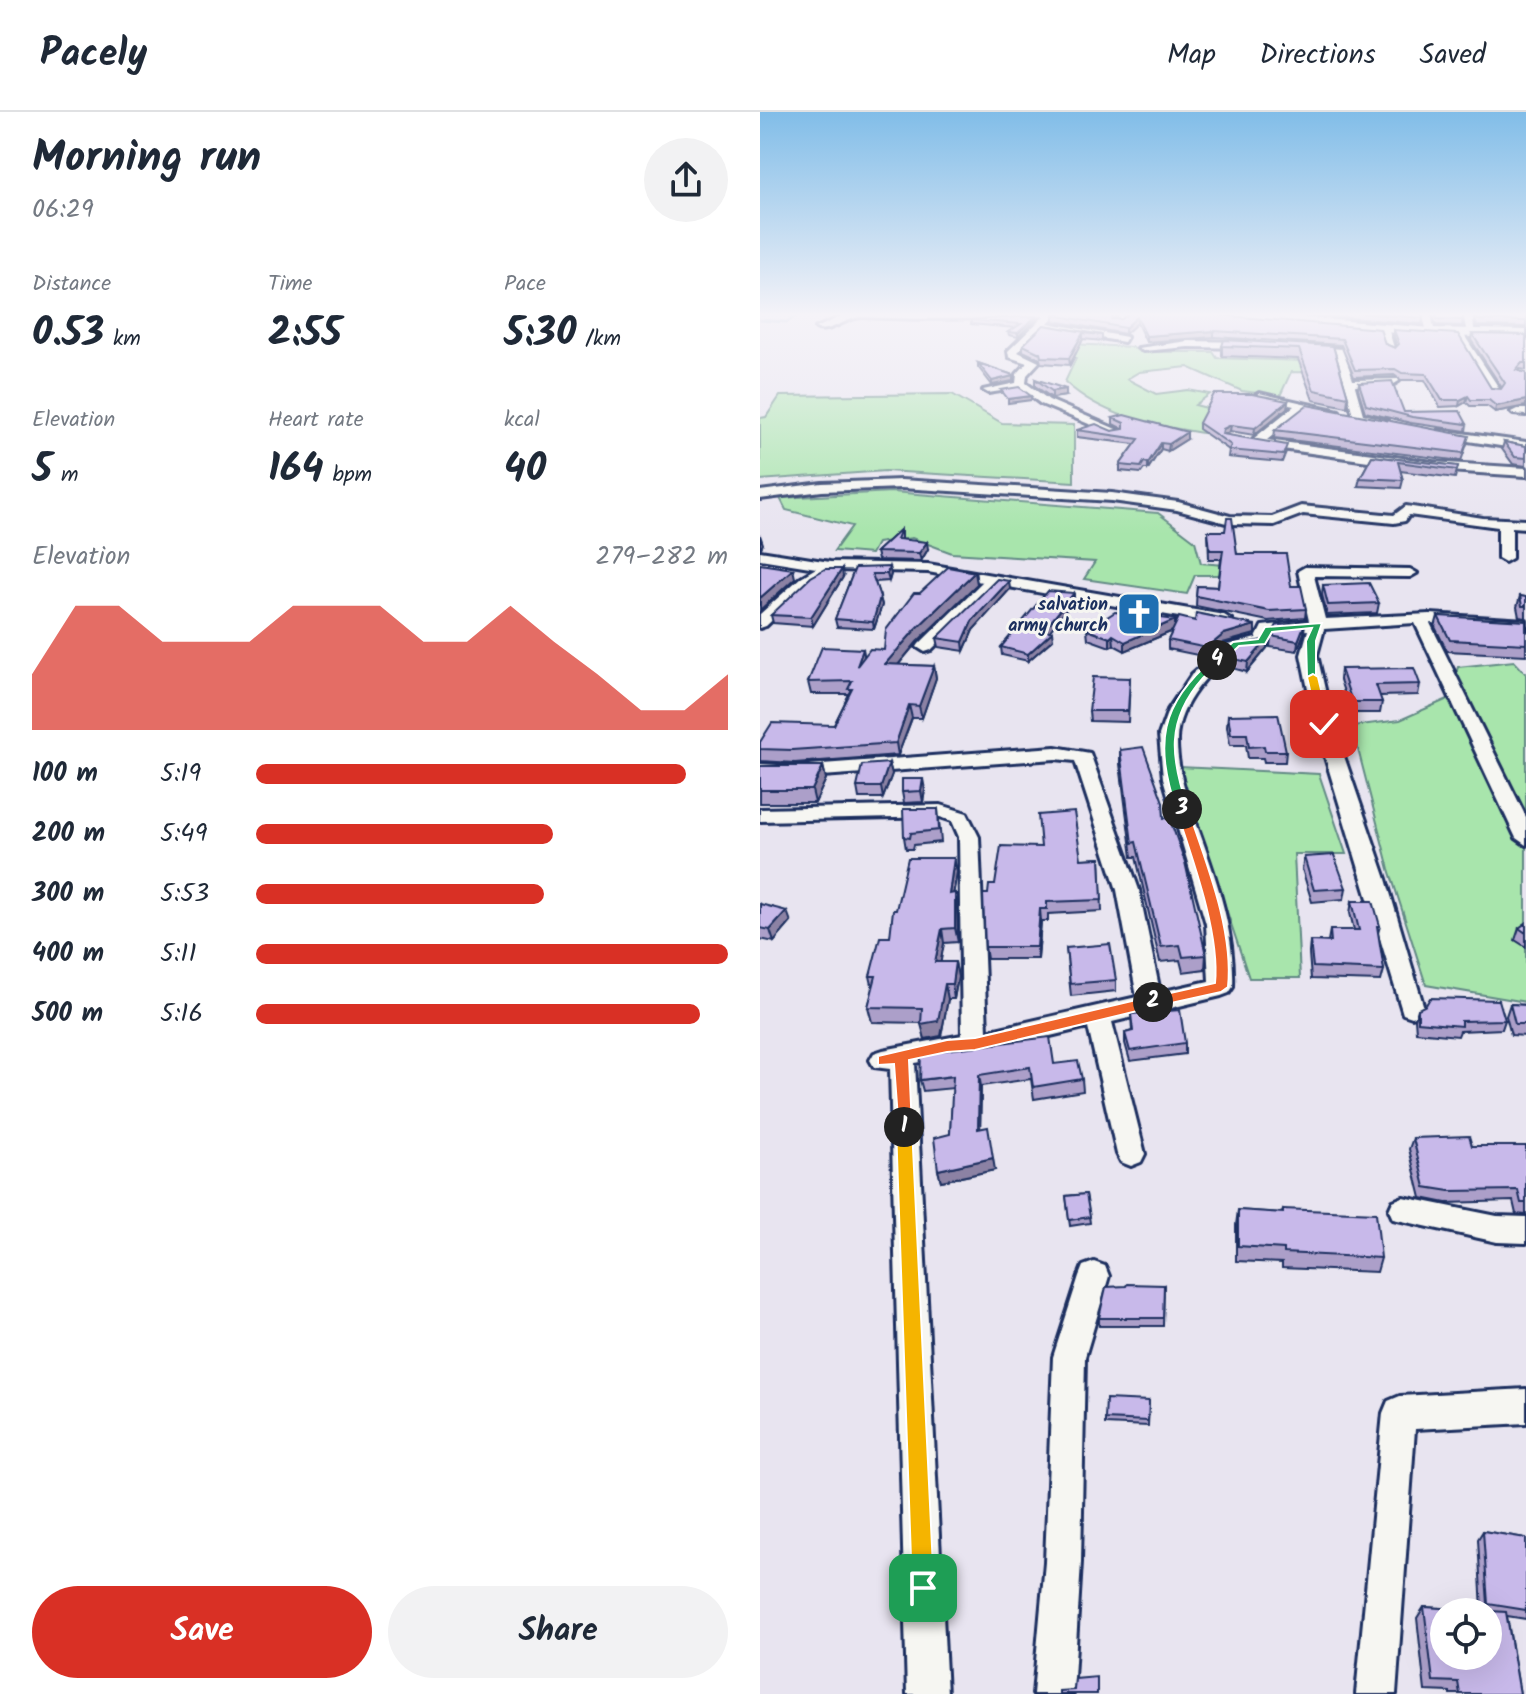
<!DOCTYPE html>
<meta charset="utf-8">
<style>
body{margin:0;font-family:Kalam,sans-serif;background:#f2f2f3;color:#1f2937;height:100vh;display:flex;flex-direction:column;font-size:30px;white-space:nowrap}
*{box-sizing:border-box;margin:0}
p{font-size:26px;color:#747a83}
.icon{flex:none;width:44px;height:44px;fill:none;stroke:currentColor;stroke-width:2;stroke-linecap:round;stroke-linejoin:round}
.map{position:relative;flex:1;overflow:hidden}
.side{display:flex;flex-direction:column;background:#fff;width:760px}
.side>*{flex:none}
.fabs{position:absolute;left:670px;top:1486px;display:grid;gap:16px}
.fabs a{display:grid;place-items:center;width:72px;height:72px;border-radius:50%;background:#fff;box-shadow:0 8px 32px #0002;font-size:40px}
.pin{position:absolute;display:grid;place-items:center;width:68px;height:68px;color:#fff;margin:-34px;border-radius:16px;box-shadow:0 4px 12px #0006}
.km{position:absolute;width:40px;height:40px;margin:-20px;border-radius:50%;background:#222;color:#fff;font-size:22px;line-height:40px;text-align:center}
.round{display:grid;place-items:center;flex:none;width:84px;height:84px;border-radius:42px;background:#f2f2f3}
.overview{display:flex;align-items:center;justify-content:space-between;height:136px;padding:0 32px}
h1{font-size:44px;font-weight:600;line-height:60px}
.figures{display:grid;grid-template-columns:repeat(3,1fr);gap:12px;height:136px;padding:8px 32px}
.figures div{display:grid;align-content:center}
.figures b{font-size:40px;font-weight:600}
.figures small{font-size:22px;font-weight:400}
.figures p{font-size:22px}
.chart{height:224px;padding:16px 32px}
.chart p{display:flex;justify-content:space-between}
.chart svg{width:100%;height:144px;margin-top:8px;fill:#d93025;opacity:.7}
.button{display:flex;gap:16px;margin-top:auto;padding:16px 32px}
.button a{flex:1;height:92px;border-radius:48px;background:#d93025;color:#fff;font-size:32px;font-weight:600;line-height:92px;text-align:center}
.button a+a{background:#f2f2f3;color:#1f2937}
ul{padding:0 32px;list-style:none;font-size:26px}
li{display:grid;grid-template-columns:128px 96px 1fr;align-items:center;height:60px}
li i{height:20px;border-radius:10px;background:#d93025}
header{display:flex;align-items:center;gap:48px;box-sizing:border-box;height:112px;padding:0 40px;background:#fff;border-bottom:2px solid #e0e1e3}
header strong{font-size:38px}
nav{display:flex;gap:44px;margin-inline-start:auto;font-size:28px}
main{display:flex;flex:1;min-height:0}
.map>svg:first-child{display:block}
.green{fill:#a8e5ac;stroke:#628a85;stroke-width:2}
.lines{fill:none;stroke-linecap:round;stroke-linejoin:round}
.stream{stroke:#5b8db1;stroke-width:3}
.minor-casing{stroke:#1b2f5e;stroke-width:6}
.secondary-casing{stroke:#1b2f5e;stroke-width:6}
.minor{fill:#f6f6f2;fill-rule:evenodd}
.secondary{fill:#f6f6f2;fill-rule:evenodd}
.wall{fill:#ac9fc9;stroke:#1b2f5e;stroke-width:2}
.shaded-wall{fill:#8c82a4;stroke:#1b2f5e;stroke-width:2}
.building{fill:#c8b9ea;stroke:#1b2f5e;stroke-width:2;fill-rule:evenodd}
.split-1{fill:#f5b400;stroke:#fff;stroke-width:2}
.split-2{fill:#f0652b;stroke:#fff;stroke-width:2}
.split-3{fill:#f0652b;stroke:#fff;stroke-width:2}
.split-4{fill:#22a559;stroke:#fff;stroke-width:2}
.split-5{fill:#22a559;stroke:#fff;stroke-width:2}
.split-6{fill:#f5b400;stroke:#fff;stroke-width:2}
.labels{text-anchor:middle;stroke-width:6;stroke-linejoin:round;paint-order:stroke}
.far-poi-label{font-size:18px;font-weight:bold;fill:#1b2f5e;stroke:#f6f6f2;text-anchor:end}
</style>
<header>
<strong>Pacely</strong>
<nav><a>Map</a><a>Directions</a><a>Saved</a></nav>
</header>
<main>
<section class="side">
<div class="overview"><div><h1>Morning run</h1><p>06:29</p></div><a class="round"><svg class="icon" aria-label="share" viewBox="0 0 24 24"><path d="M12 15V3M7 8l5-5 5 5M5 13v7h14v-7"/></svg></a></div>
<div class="figures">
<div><p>Distance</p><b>0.53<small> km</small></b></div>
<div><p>Time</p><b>2:55</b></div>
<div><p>Pace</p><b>5:30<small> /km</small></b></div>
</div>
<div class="figures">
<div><p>Elevation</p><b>5<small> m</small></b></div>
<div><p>Heart rate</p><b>164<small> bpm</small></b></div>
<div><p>kcal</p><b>40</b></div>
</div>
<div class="chart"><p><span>Elevation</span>279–282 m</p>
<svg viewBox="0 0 160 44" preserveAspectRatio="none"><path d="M0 44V27L10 6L20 6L30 17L40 17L50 17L60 6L70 6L80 6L90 17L100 17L110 6L120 17L130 27L140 38L150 38L160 27V44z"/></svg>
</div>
<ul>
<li><b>100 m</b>5:19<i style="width:91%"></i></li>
<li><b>200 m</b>5:49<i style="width:63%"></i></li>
<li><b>300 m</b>5:53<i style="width:61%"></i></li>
<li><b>400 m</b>5:11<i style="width:100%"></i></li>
<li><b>500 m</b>5:16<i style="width:94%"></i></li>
</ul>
<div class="button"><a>Save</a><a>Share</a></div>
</section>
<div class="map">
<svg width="766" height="1582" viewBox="0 0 766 1582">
<rect width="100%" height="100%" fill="#e8e4f0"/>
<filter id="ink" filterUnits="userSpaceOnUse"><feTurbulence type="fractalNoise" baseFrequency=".0125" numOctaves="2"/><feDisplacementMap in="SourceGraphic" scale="16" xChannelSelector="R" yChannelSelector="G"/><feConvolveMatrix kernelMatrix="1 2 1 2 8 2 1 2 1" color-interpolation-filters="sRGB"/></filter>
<g filter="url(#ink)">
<path class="green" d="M310,232L373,235L379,240H453L457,246L572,250V261L531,260L520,284L482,279L428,255L379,260L367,267L396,282L428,278L450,282L435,293L471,302L449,322C396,313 347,308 305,270L316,246L292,242Z
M192,282L242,311L314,313V370L125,359L0,368V306L6,305L20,284Z
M132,380L398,401L435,429L441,451L488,455L489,463H435L427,482L324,467L335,450L192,441L152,426L117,431L111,442L74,439L92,414L26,398L20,386Z
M754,549L766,562V890L666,873L629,757L592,614L640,608L688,587L698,555Z
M419,655L559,662L586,742H534L540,866H489Z"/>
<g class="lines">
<path class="stream" d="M0,208L27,210L40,201"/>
<g class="minor-casing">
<path id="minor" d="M89,201H297L288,211L367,225L364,230L283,216L258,240L279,250L267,263L266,271L289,288L363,320L353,322L281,292L260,276L228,281L223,278L256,271L257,262L267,251L249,245L248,239L284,204C223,207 164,208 103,205C87,204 69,223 56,216Z
M361,201H372L360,211H354Z
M662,201H671L675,222L667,220Z
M703,201H712L715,224L707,222Z
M620,214L628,216L635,239L627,237Z
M696,220H702L741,279L740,281H732Z
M428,229L490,230L495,233L490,236L428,235L383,239L378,236Z
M541,234L583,237L593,268L638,267L639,269L634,272L595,274L603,302L627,308V312L594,306L576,242L544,239Z
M499,281L579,299L573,302L545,297L507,328L673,350L766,356V364L673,358L493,333V327L534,294L495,286L494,284Z
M757,297H766V303L753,302L751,300Z
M680,318L766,330V338L676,324V320Z
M141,368L352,381L418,390L470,404L512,405L541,394L634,403L646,394L723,406L766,408V416L752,415V446L745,450L738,446V415L649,403L645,409L634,411L543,402L514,413L470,412L417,398L352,389L141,376L62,379L0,387V379L62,371Z
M0,439L70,450L168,452L464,503L472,508L464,513L237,473L171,538L165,540L157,535L159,532L222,470L168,460L73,458L51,471L6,514L0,516V502L41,465L56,456L0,447Z
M545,455L650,457L657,461L650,465L554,464L565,507L670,502L766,508V518L670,511L766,705V733L756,726L655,511L564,517L557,543L573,612L626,767L664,896L661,902L652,905L643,902L555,612L541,543L548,518L514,521L508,533C498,536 487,535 478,540C450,556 418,593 417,627C416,661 431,696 442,727C459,775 475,823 473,875L469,881L461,884L352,910L385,1042L381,1050L371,1054L361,1050L357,1042L328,915L215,942L155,951L187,1582H147L130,957L114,955L110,948L114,941L123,938L202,923L199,725L192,709L180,705L0,709V697L181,693L207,701L219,725L227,919L377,885L357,778L315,649L295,647L35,666L0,664V652L35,654L295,635L330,641L379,778L400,880L449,869L446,812L403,666L399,623L408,598L432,562L464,534L496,526L502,514L549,509L538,459Z
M643,1085L737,1104L766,1105V1131L737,1130L633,1107L629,1098L633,1089Z
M334,1150L345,1154L349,1164L325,1245L321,1450L313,1582H273L285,1450L293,1245L319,1164L323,1154Z
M766,1277V1311L655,1317L636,1582H596L623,1301L628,1289L640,1284Z"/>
</g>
<g class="secondary-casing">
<path id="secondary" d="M439,201H492L672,216L766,218V226L672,224L446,205Z"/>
</g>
<use href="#minor" class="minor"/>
<use href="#secondary" class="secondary"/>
</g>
<path class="wall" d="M295,201H358L355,207H362L370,201L446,202L625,232L635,236L637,234L634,224V218L731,276L741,277L742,276L711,228L712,222L766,223V258L760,257L759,259L766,294L735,300L727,294H710L706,290L699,294L680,295L665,268H641L634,263L594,265L581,233L454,225L386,230L377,211L365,222L294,209V203Z
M527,201H662L663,206L662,212Z
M672,201H703L702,214L676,213Z
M713,201H766V215L717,214Z
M276,207L258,225L249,223L248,220L256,216L211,212V208Z
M284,213L342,223V229L323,227L310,253L281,251L280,247L263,239V233Z
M462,234H573L588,285L587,295L553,288L538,247L462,244Z
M218,251L253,263V269L232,273L218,255Z
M275,267L306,284L292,286L275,274Z
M599,271L644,300L707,312L706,319L651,311L605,300L598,277Z
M528,289L527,296L494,323L470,319L465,322L526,340L522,350L468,345L469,338L439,317V311Z
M353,306L427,327L408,339L401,337L388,357H384L381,361L360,359V353L375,332L317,325V318L352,319L363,317L353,312Z
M515,318L707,332L701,349L514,326Z
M744,330L766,334V354L753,352L742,337Z
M612,344L698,354L695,366L640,359L643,368L641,376L598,374L600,366Z
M141,417V428L168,437L161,449L118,448L116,440Z
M448,419L477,442L531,474L546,497L545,506L508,509L436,494L437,474L458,475L461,447H449Z
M95,456L131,462L129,469L115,470L122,493L114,517L77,515L75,507Z
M215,460L217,472L157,530L138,553L174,554L176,566L162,606H152L138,643L35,651L0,649V630L74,613L89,582H51L48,570L103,537L104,546L124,538L160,481Z
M83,465L53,514L13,511L11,503Z
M563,473L619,491L617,501L567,503L562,483Z
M250,477L213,518L204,539L179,535L177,526Z
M760,484L766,485V506L759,505L757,495Z
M314,488L289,519L293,527L268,549L242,543L241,535Z
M678,504L766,509V543L687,539L675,515Z
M435,509L495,513V522L463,531L447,545L408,537V528L413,519L365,539L354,533L350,535L328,527L327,518L415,514Z
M544,521L537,539L510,535L511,524Z
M508,527L507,536L487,560L465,554V545Z
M581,557L660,572L658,583L619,584L622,590L620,601H591L580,568Z
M370,566L368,610L330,609L329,599Z
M468,603L526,639L525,650H504L503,646H488L486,633H470L467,614Z
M360,638L404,706L446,843L445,857L423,860L420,848L400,850L376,745H372L360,652Z
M129,651L132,662L123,686H99L97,675Z
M0,654H63L66,667L55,691H0Z
M165,678L163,690L144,691L142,680Z
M178,697L181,730L154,733L153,737H146L144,725Z
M544,745L586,776L584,787L552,790L542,757Z
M194,746L197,760L193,781H195L197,796L198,830L184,831L180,850H195L198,865L194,887H188L181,924L165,927L162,911L112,910L108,895L113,877L110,864L130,825L136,798Z
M340,746L342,799L288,802V809H281L278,847H227L225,835L228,782L235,773L321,747Z
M592,789L620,814L618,821L624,858L621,869L551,867L549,841L550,829H568L570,818H594L590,801Z
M0,792L31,810L14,830L0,827Z
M766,811V835L755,828L759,816Z
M306,836L356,868V879L311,884Z
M750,892L766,893V924L751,923L746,904Z
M658,897L745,908L742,917L700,919L698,924L656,920L655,907Z
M371,902L425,931V942L370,949L365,931V921L372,919Z
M294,952L322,967L323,979L274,987L271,967L221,974L220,1016L235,1058L181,1069L178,1058L190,1022L193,976L163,979L160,968Z
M653,1026L712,1034H766V1103L756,1102L753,1089L686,1091L661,1086L649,1037Z
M326,1082L330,1111L310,1114L306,1084Z
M523,1097L621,1146L617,1160L522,1156V1151L476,1149V1113L478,1098L522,1101Z
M404,1173L403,1214H339V1206Z
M389,1289L388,1314L345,1312V1307Z
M723,1419L766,1426V1507L747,1504L760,1582H690V1580L665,1579L657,1506L664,1495L722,1498L718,1427Z"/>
<path class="shaded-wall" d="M276,204V207L258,225V221Z
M377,205V211L365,222V216Z
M454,219V225L386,230V224Z
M323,221V227L310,253L309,246Z
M253,264V269L232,273V269Z
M306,277V284L292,286V279Z
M271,284V288L248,291V287Z
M708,284L706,290L699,294L700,288Z
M766,288V294L735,300L736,294Z
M528,289L527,296L494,323L495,316Z
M471,313L470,319L462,324L463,317Z
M427,320V327L408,339L409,332Z
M401,331V337L388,357V351Z
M0,423L3,432L0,438Z
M167,430L168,437L161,449L159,441Z
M129,455L131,462L129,469L127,462Z
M33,457L35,466L0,498V486Z
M82,457L83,465L53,514L51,505Z
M215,460L217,472L157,530L128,565L125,552L155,518Z
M249,469L250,477L213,518L204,539L203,530L212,509Z
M314,481V488L285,525L284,518Z
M120,485L122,493L114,517L113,510Z
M415,508V518L365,539V530Z
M545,511L544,521L537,539L538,529Z
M495,513V522L463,531L447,545V536L464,522Z
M292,520L293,527L268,549V542Z
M353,523L354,533L350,535V526Z
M508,527L507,536L487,560L488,550Z
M103,537L105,549L97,554Z
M174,554L176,566L162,606L159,594Z
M149,593L152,606L138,643L136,631Z
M129,651L132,662L123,686L121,675Z
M63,654L66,667L55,691L52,678Z
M163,667L165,678L163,690L161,679Z
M194,746L197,760L191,796L189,782Z
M195,781L197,796L198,830L195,816Z
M280,797L281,809L278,847L277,835Z
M27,799L31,810L14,830L10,818Z
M182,817L184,831L178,865L175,850Z
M195,850L198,865L194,887L192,872Z
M185,872L188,887L181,924L165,927L161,912Z
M219,963L221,974L220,1028L218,1017Z
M233,1046L235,1058L181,1069L178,1058Z"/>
<path class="building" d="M295,201H355L352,207H362L370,201H444L446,202L620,217L625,232L635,236L639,232L634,218L698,222L731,276L741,277L745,271L712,222L766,223V251H762L756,258L766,261V288L736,294L729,288H711L708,284L700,288H682L666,262L642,261L635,257L595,258L582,227L454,219L386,224L377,205L365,216L294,203Z
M598,201H662L663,206Z
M675,201H703V208L677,207Z
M716,201H766V209L718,208Z
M276,204L258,221L248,220L261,212L211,208Z
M284,213L342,223L323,221L309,246L281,245L280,241L263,233Z
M464,228L573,234L588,285L554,278L539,237L462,234Z
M218,251L253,263V264L232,269Z
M275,267L306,277L292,279Z
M632,269L644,300L700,299L707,312L652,305L606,293L599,271Z
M259,275L271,284L248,287L241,278Z
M454,282H492L528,289L495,316L471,313L463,317L462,322L527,333L523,343L469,338L471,333L439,311Z
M547,293L709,324L703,341L515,318Z
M364,303L427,320L409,332L401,331L388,351L384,350L381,355L360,353L379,327L317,318L336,312L352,319L364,317V311L353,306Z
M744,330L766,334V346L755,345Z
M612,344L698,354L697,358L638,350L643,368L600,366Z
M467,406H472L477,442H526L531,474H541L546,497L509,499L436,484L437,474L458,475L463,438H450L448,419H465Z
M141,417L137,427L167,430L159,441L116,440Z
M0,452L33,457L0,486Z
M129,455L127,462H112L120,485L113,510L75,507L95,456Z
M188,455L215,460L155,518L125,552L174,554L159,594L149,593L136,631L32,638L0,637V630L12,611L74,613L92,577H88L92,569L48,570L62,535L103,537L97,554L110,537L124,538L126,518L154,481H160Z
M65,457H82L51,505L11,503L51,465Z
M237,467L249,469L212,509L203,530L177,526Z
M609,471L619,491L568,493L563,473Z
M288,479L314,481L284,518L292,520L268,542L241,535Z
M760,484L766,485V494H762Z
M355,500L415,508L365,530L353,523L350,526L327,518Z
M436,501L495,513L464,522L447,536L408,528L419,505L435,509Z
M678,504L766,509V532L690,528Z
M545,511L538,529L511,524L517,513Z
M508,527L488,550L465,545L483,532Z
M654,556L660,572L616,573L622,590H592L581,557Z
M333,565L370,566L368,599H329Z
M518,602L526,639H505L504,634L489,635L487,622H471L468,603Z
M383,635L403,690L404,706L409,705L425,750L446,843L423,845L420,833L401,835L376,730L372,731L360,638Z
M129,651L121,675H97L102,653Z
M0,654H63L52,678H0Z
M142,667H163L161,679L142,680Z
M143,697H178L179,718L151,721L150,726L144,725Z
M314,700L321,747L340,746L342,788L287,790V797H280L277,835H225L223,782H228L229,773H235L241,734L281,735L278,703Z
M574,743L586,776L554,778L544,745Z
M148,746H194L189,782L195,781V816L182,817L175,850H195L192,872H185L178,909L161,912L162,896L108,895L116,864H110L120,825H130L133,798H136Z
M592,789H613L620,814H617L624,858L553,855L550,829L571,830L570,818H599Z
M0,792L27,799L10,818L0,816Z
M766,811V821L759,816Z
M350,832L356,868L310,872L306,836Z
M670,886L739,888L745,908L701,909V914L658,910V897L666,893Z
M750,892L766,893V912H755Z
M420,898L425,931L370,939L365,921L373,919L371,902Z
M290,925L294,952L318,949L322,967L273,975L270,955L219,963L218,1017L228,1015L233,1046L178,1058L174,1026L190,1022L193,964L160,968L161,941Z
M709,1024L712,1034H766V1091H761L758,1078L690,1079L665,1075L653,1026Z
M326,1082L330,1105L309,1108L306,1084Z
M523,1097L616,1101L621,1146L524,1141V1137L478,1134V1098L523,1101Z
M367,1172L404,1173L403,1206H339L346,1175L366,1174Z
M346,1287L389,1289L388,1309L345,1307Z
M723,1419L766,1426V1498L728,1492Z
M664,1495L746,1500L760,1582H700L698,1570L673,1569ZM684,1500H728V1544H684Z
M337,1565V1582H299V1579L314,1578L315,1567Z"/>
</g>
<linearGradient id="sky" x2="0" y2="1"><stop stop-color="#81bde8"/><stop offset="0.48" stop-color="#f5f3f8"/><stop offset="1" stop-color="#f5f3f8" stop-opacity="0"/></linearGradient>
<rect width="766" height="422" fill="url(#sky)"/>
<path class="split-1" d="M144,1009L152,1015L174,1476L170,1484L163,1487L155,1484L152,1476L136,1015Z"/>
<path class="split-2" d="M393,884L398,886V894L215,938L187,940L149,948L152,1015L150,1020H139L134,952L118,953V944L187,928L215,926Z"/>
<path class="split-3" d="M422,694L428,697C446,750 474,819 468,875L461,880L393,895L388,894V886L455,871C460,821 432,746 416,697Z"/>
<path class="split-4" d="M454,546L462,548C457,555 449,559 443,566C405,609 411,647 428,697L422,701L416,697C395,632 399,593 454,546Z"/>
<path class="split-5" d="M562,511L556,529V567L547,565L546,529L552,516L512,520L505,532L479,534L461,551L453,548L473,530L498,527L505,515Z"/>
<path class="split-6" d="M553,562L558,565L569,612L564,615L558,612L547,565Z"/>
<defs>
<g id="church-square" transform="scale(2.3)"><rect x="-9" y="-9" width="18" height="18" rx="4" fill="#1f6fb2" stroke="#f6f6f2"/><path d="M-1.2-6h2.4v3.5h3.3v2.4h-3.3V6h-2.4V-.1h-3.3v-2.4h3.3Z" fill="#fff"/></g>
</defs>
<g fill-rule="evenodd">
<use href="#church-square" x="379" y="502"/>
</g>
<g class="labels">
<g class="far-poi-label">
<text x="348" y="498">salvation<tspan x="348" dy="21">army church</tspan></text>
</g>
</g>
</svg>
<div class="fabs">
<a><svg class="icon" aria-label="locate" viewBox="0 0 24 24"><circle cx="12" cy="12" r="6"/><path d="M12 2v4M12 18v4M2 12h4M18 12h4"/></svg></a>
</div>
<div class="pin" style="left:163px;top:1476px;background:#1e9e55"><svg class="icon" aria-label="arrive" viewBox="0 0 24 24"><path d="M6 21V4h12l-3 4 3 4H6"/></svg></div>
<div class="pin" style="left:564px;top:612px;background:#d93025"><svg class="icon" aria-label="check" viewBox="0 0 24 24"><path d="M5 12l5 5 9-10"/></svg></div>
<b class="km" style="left:144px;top:1015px">1</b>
<b class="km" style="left:393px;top:890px">2</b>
<b class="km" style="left:422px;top:697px">3</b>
<b class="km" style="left:457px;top:548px">4</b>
</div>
</main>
